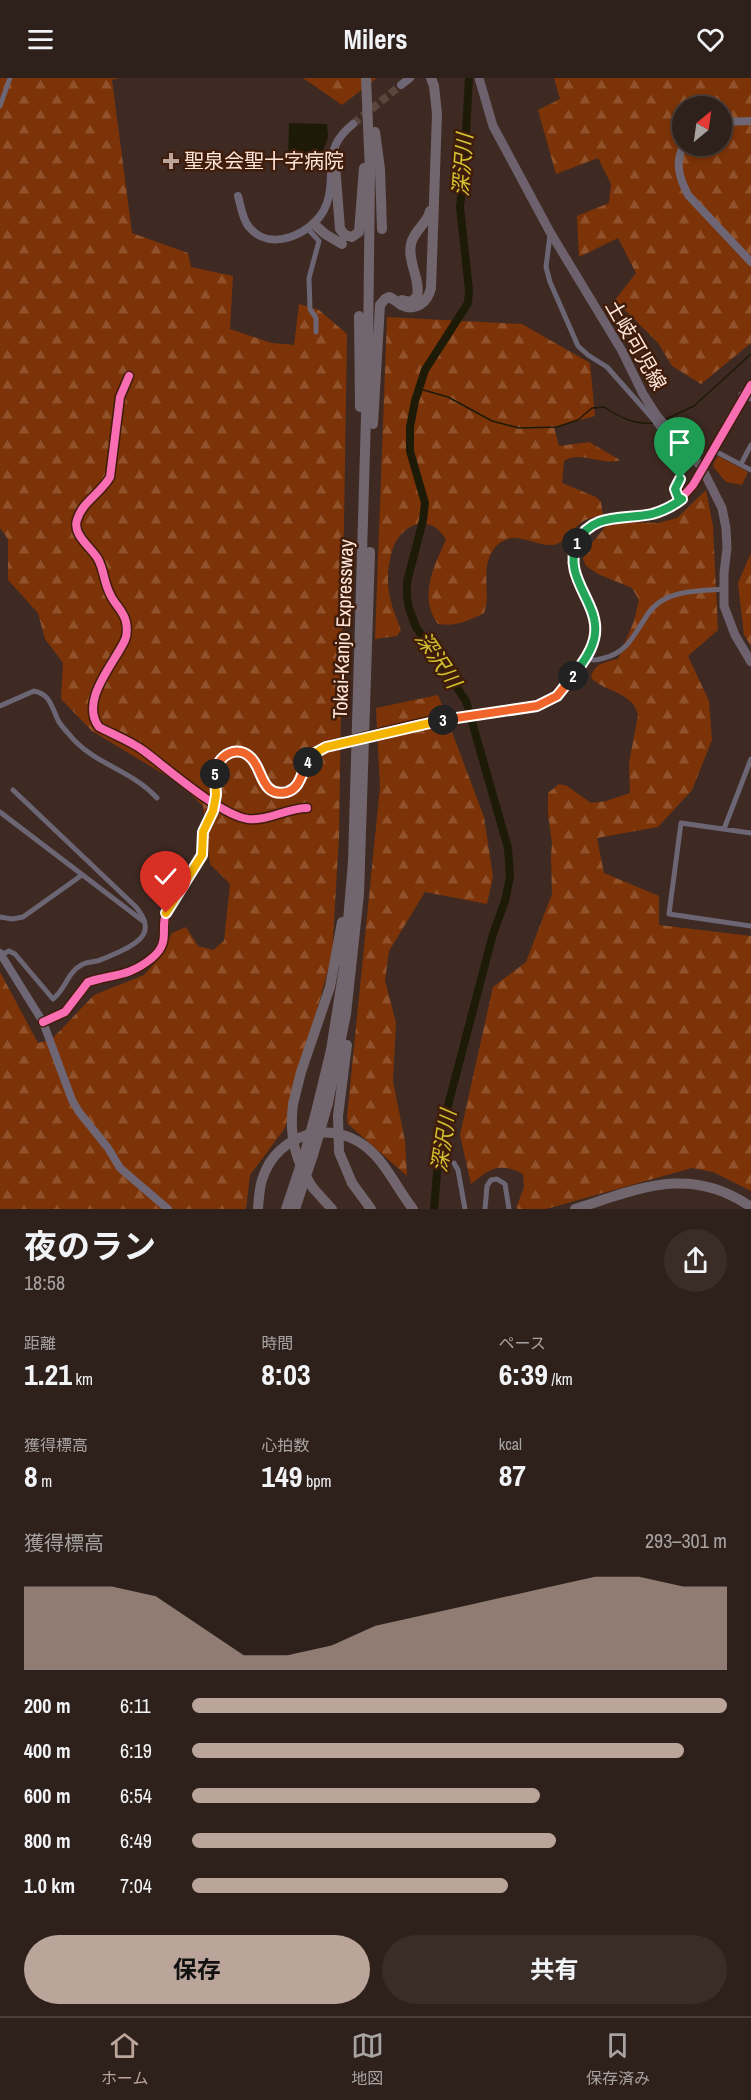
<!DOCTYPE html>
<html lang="ja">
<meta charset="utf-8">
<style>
body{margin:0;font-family:"Archivo Narrow","Noto Sans JP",sans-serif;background:#3a2d27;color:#f1f3f6;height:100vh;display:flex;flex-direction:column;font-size:22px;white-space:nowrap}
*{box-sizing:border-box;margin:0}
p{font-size:20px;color:#a7a3a2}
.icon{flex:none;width:33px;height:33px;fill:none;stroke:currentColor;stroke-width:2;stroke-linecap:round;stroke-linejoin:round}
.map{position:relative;height:1131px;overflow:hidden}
.side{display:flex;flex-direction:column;background:#2e201a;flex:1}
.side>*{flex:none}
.needle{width:39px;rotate:29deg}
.controls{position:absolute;left:672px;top:18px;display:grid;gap:12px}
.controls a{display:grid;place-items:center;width:60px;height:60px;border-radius:50%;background:#2e201a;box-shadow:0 3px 9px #0003,0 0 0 2px #493e39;font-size:30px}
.pin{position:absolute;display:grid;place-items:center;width:51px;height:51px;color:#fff;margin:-62px -26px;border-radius:50% 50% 50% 0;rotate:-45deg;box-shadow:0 0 6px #0007}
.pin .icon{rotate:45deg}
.km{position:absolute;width:30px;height:30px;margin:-15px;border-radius:50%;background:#222;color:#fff;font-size:16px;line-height:30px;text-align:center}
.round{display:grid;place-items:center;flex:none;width:63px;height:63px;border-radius:32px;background:#3a2d27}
.overview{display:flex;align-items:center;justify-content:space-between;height:102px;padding:0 24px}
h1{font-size:33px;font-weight:700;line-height:45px}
.stats{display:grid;grid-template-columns:repeat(3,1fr);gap:9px;height:102px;padding:6px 24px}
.stats div{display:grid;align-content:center}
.stats b{font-size:30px;font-weight:700}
.stats small{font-size:16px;font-weight:400}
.stats p{font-size:16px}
.chart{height:168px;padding:12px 24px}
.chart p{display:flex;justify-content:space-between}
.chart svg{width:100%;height:108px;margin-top:6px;fill:#bba49a;opacity:.7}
.primary-button{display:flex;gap:12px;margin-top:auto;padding:12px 24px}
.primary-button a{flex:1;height:69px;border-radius:36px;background:#bba49a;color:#111;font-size:24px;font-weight:700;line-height:69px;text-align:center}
.primary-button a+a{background:#3a2d27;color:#f1f3f6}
ul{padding:0 24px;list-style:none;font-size:20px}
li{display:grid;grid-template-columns:96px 72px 1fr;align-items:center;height:45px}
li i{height:15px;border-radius:8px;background:#bba49a}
header{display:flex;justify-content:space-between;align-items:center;height:78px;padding:0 24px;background:#2e201a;font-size:27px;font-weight:700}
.dock{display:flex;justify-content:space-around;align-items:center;height:84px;border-top:2px solid #493e39;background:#2e201a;font-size:16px;color:#a7a3a2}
.dock a{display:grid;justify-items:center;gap:3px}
.dock .current{color:#bba49a}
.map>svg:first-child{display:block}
.forest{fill:url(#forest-firs);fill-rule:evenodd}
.park{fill:#7c3307}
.water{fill:#1d1a08}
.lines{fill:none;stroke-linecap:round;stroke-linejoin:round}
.stream{stroke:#1d1a08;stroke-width:1.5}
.river{stroke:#1d1a08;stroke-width:8}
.secondary-tunnel{stroke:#5b463e;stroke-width:8;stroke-dasharray:8 4;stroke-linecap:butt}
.street{stroke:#6b6574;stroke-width:5}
.secondary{stroke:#6e6674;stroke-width:8}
.primary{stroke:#6c616c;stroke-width:9}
.highway{stroke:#71666e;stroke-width:10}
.secondary-bridge{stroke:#6e6674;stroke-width:8}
.highway-bridge{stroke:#71666e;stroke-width:10}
.cycleway-casing{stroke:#401c0b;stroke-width:11}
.cycleway{stroke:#f96db3;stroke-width:8}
.split-1-casing{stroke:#fff;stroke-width:12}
.split-2-casing{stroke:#fff;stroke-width:12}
.split-3-casing{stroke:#fff;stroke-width:12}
.split-4-casing{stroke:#fff;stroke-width:12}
.split-5-casing{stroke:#fff;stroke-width:12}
.split-6-casing{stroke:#fff;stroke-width:12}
.split-1{stroke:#22a559;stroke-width:8}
.split-2{stroke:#22a559;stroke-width:8}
.split-3{stroke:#f0652b;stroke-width:8}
.split-4{stroke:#f5b400;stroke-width:8}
.split-5{stroke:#f0652b;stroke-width:8}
.split-6{stroke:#f5b400;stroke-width:8}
.poi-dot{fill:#bba49a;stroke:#401c0b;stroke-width:2}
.labels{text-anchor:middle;stroke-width:5;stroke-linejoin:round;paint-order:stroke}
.poi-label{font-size:20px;fill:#ffe6db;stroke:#401c0b;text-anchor:start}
.street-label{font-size:20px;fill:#ffe6db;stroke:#401c0b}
.water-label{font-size:21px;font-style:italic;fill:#d1c431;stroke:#401c0b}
</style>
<header><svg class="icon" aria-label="menu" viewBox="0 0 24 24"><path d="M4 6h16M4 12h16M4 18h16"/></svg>Milers<svg class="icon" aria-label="heart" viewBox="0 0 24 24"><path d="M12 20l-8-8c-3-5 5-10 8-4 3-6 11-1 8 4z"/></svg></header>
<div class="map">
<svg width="751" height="1131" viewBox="0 0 751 1131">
<defs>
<pattern id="forest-firs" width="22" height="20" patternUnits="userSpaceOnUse" patternTransform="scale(1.5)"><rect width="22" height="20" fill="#7c3307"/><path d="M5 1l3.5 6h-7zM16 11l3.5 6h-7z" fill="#90512b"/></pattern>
</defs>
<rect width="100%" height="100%" fill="#3e2a22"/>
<path class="forest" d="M0,0H120L112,2L132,155L188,175L191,189L233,198L230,251L272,265L294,267L299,226L319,232L347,256L339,758L332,877L285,1050L250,1097L246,1131H0V894L38,965L52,961L94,917L144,897L161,878L172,855L186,849L198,868L213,872L224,863L230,806L210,786L203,728L180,706L92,653L61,621L63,585L45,561L38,535L8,502V461L0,450Z
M303,0H377L342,27Z
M554,0H751V265L701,306L672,288L658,265L615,222L636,195L618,160L579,179L577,138L609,125L611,106L598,80L556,96L538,32L560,21ZM682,28H722V68H682Z
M387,239L522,246L590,285L595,338L554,349L559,368L589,364L620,382C602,388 581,372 564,383L562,405L596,419L601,424L603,437C595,439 584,441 578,447C571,453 566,463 557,466C545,470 529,461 516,460C509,459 501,463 496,468C478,491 492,512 484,535C468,543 456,549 438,546C418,520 434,487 446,462C433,437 407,442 395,465C391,473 388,489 388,498C387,517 394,534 401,552L397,558L375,561Z
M706,412L713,448L718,552L688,578L709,623L712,662L692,712L658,749L597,760L604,795L659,818V847L751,858V1113L713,1094L692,1090L546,1131H518L516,1130L524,1109L523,1096C499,1084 490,1090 471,1106L460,1057L493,909L526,884L552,816L551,779L552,765L548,736V715L559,706L567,708L591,725L606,723L630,715L629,685L638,637C633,614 607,615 591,600C594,585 605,584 618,581L634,543L639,522L632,510L598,496L586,488L583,481L587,468L593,464L606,448L620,444L658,445L677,440Z
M751,475V568L744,557L738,505Z
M438,617L484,739L493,799L487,826L425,814L389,873L385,902L396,945L393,1003L405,1063L407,1098L348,1046L347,1039L380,709L376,630Z"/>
<path class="park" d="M718,378L748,394L742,407L726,404L714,390L713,386Z"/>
<path class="water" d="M289,45L327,46L328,59L319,84H288Z"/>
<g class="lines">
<path class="stream" d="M420,311L448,319L492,343L519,350L557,349L578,342L592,330L604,329C619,339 635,347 654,345
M664,342L694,328L751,276"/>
<path class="river" d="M434,1131L438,1083L446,1035L493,856L505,823L510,799L508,770L466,623L416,549L409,530L407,519V504L423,442L425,425L410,373V349L415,323L425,292L468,225L469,212L460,129L464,90L469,0"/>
<path class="secondary-tunnel" d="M353,46L401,7"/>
<path class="street" d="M0,28L10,0
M308,151L319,163L309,200L310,231L316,240V254
M550,157L546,189L550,204L578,268L588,277L607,289L653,341L681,382C683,393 681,401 675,411L678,419L682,421
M129,298L120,319L110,399C101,415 82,424 77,442C72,457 92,470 98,481C104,492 104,505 110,516C114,526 124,533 126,544C127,549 127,557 125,562C114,586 79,623 99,649C114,657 131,663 144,673C168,691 220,737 248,741C269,743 287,730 307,730
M741,316L751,321
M713,372L751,392
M741,386L751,367
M586,580C593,583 597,582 604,580C638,572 638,536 663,522C680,512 705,513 723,511
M0,628L34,613C51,616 52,631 59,644C63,650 69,656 74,662C98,687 134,694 157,720
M0,734L143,843
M724,751L751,681
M751,755L681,745L669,836L751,848
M0,839L12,841L23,839L82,797
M1,877L9,873L15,876L53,921C66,911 67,894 83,886C88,884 92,884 97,883C104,881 112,877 119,874C141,864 156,853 136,829L13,712
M454,1085L458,1092L465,1131
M485,1131L487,1108L491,1102L497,1101L505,1106L509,1131"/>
<path class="secondary" d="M401,7L410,0
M722,44L751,43
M683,68C675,86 679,99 688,117L751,184
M332,83C333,66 341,56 353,46
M238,118C241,128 242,141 249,149C270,175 311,156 324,132C330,121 331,108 331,96
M375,656C411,648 447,641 483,635C503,632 527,633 546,625C571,613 600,566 593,538C586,512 563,489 579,461C595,434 627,442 653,436C671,432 682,421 693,407L751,307
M0,875L43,944L72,1022L79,1034L108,1070L120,1090L168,1131
M43,944L65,934L88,904L126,896L150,881L158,874L165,855L166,835L202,776L203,754L213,733L216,717V689L220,681L227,675L235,673L244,675L251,679L262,703L267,709L274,713L288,714L294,710L300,702L305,688L315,675L326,669L348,663"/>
<path class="primary" d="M479,0L493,48L550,154L622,273L643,316L657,338L702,390L722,430L726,450L727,470L724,495V528L735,557L751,584"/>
<path class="highway" d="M375,54L380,91L382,151
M332,78L335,87L340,151L345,157L352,159L359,154L364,90
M314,146L325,156L342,166
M402,222L410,224L417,219C421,201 407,184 411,166C414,152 427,146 430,133
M359,238L360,329
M373,346L380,227L385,221L389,219C394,221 397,224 401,227C416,234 428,224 431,210L437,36L434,8L431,0
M328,1025L346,936L359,816L370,474
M293,1026L301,994L330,909L342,844
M317,1030L331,972L344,890L353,784L368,270L370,95L366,0
M338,1038L347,967
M352,1105L371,1131
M313,1110L332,1131
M258,1131C259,1120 259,1109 263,1099C278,1056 329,1041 365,1068C386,1084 397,1111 413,1131
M286,1131L306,1071
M295,1131L313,1077
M575,1131C638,1111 690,1086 751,1129"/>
<path class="secondary-bridge" d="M348,663L375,656"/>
<path class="highway-bridge" d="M293,1026C289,1058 295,1083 313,1110
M338,1038L339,1074L352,1105
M306,1071L317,1030
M313,1077L328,1025"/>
<g class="cycleway-casing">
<path id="cycleway" d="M129,298L120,319L110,399C101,415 82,424 77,442C72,457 92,470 98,481C104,492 104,505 110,516C114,526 124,533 126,544C127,549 127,557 125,562C114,586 79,623 99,649C114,657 131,663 144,673C168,691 220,737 248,741C269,743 287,730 307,730
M43,944L65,934L88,904C113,896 129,899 152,880C171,864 160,852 166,835C174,815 191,800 200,781C205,771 201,761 204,752C208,741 214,731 216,719C218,705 210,689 224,678C228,675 232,673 237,674C264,675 255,719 286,714C303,711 302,686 314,676C322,669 331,667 341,665C373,657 405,648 437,642C460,638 483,635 506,632C524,629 542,629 557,618C566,612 572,600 578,591C622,529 562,518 575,471C585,432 625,443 654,436C671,431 682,420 693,407L751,307"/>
</g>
<use href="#cycleway" class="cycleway"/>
</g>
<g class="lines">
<g class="split-1-casing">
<path id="split-1" d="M577,465C591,434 625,442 652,436C663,433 673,428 682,421L678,419L675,411L680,401"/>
</g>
<g class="split-2-casing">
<path id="split-2" d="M573,598C582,586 593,572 595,556C599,524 562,499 577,465"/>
</g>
<g class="split-3-casing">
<path id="split-3" d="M443,642L537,628L557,618L573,598"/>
</g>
<g class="split-4-casing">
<path id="split-4" d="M308,684L315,675L326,669L443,642"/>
</g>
<g class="split-5-casing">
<path id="split-5" d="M215,696C217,677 238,665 252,681C263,693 262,720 287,714C301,710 301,694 308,684"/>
</g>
<g class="split-6-casing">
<path id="split-6" d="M166,835L202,777L203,754L213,733L216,717L215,696"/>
</g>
<use href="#split-1" class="split-1"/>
<use href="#split-2" class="split-2"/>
<use href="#split-3" class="split-3"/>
<use href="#split-4" class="split-4"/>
<use href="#split-5" class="split-5"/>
<use href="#split-6" class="split-6"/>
</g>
<path class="poi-dot" d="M168 74h6v6h6v6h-6v6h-6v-6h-6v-6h6z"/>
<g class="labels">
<g class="poi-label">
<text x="184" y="90">聖泉会聖十字病院</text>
</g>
<g class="street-label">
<text transform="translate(636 267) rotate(60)" y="7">土岐可児線</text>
<text transform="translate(343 551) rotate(-88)" y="7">Tokai-Kanjo Expressway</text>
</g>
<g class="water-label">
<text transform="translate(463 87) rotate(-86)" y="7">深沢川</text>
<text transform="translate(438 582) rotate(56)" y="7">深沢川</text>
<text transform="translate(444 1063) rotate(-81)" y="7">深沢川</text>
</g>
</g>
</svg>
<div class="controls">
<a><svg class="needle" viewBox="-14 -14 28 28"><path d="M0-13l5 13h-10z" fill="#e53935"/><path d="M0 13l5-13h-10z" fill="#a7a3a2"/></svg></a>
</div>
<div class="pin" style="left:680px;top:401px;background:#1e9e55"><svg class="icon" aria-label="arrive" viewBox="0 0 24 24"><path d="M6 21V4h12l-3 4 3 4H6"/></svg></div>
<div class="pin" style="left:166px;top:835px;background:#d93025"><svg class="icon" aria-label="check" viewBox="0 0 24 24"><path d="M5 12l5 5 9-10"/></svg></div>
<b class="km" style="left:577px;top:465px">1</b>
<b class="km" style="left:573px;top:598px">2</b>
<b class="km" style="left:443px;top:642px">3</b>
<b class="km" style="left:308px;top:684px">4</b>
<b class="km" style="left:215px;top:696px">5</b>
</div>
<section class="side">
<div class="overview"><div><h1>夜のラン</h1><p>18:58</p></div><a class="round"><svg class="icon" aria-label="share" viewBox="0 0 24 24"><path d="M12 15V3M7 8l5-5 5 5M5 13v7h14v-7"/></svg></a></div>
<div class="stats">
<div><p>距離</p><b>1.21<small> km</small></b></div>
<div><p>時間</p><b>8:03</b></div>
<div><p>ペース</p><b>6:39<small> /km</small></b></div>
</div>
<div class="stats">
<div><p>獲得標高</p><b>8<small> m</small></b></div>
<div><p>心拍数</p><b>149<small> bpm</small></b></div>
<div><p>kcal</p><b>87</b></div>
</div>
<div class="chart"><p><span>獲得標高</span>293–301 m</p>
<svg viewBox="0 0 160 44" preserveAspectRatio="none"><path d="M0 44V10L10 10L20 10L30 14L40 26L50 38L60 38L70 34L80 26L90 22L100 18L110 14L120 10L130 6L140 6L150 10L160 10V44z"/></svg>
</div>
<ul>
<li><b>200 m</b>6:11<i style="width:100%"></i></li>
<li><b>400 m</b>6:19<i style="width:92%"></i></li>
<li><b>600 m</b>6:54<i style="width:65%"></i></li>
<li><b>800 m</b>6:49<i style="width:68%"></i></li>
<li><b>1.0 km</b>7:04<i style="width:59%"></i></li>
</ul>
<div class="primary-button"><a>保存</a><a>共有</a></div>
</section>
<nav class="dock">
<a class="current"><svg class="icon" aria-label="home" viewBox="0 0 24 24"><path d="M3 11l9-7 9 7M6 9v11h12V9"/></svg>ホーム</a>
<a><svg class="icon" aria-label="map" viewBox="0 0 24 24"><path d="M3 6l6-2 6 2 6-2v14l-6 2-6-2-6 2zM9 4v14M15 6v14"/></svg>地図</a>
<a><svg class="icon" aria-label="saved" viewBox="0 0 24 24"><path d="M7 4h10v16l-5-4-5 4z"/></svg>保存済み</a>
</nav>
